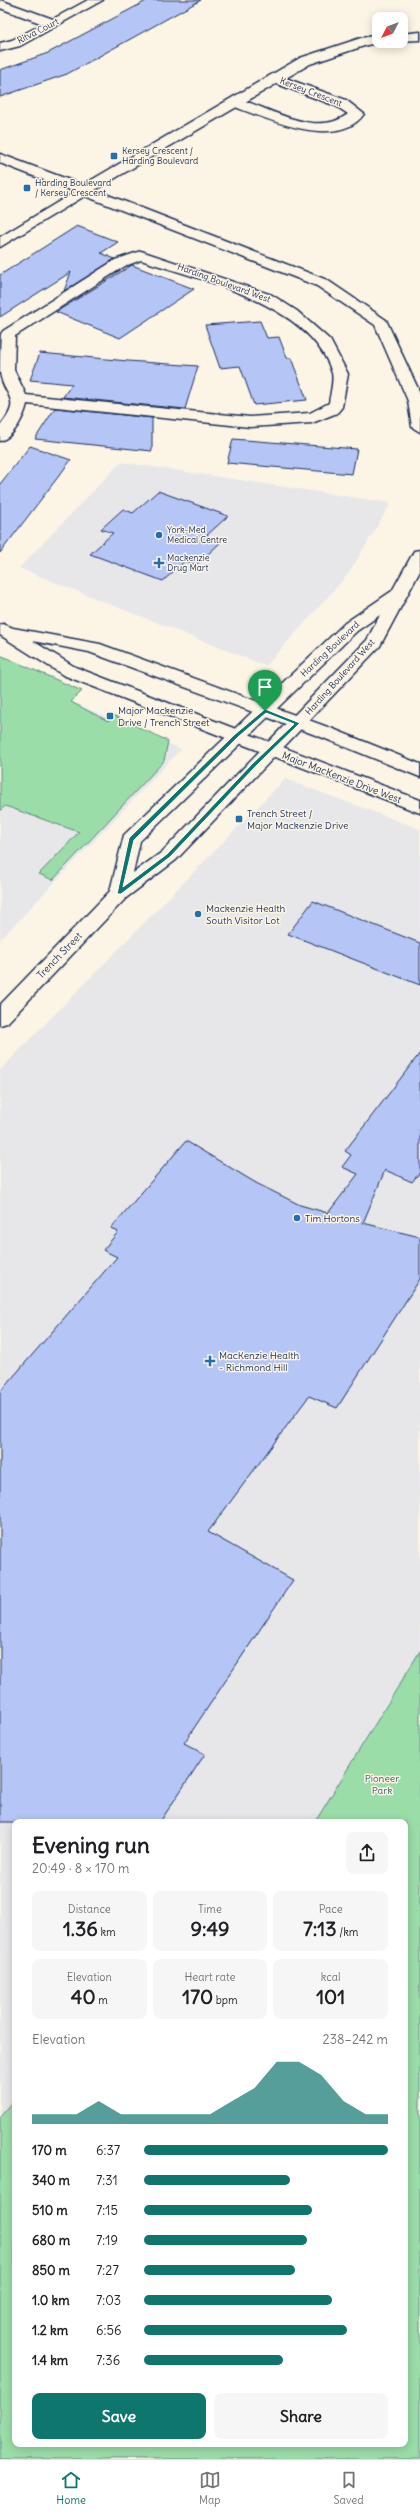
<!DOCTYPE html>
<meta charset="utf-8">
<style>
body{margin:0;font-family:Delius,sans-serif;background:#f6f6f6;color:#202124;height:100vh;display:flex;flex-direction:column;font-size:15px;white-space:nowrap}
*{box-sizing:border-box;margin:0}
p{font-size:13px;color:#757577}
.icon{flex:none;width:22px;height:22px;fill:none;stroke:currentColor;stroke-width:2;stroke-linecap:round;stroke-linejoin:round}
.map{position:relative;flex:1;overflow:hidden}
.drawer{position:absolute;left:12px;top:1819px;width:396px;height:628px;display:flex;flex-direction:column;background:#fff;border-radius:8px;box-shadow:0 2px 10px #0003}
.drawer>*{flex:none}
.needle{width:26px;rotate:228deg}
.buttons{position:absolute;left:372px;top:12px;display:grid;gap:8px}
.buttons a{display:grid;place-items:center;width:36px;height:36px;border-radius:8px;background:#fff;box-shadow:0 2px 10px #0003;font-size:20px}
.pin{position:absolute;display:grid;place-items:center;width:34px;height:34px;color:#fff;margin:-41px -17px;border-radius:50% 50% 50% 0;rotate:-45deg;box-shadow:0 0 4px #0007}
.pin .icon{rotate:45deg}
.round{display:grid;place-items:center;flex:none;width:42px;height:42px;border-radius:8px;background:#f6f6f6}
.headline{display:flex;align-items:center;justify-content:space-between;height:68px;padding:0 20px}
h1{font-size:22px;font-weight:700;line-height:30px}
.metrics{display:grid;grid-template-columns:repeat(3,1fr);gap:6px;height:68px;padding:4px 20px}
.metrics div{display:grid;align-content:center;border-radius:8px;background:#f6f6f6;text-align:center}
.metrics b{font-size:20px;font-weight:700}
.metrics small{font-size:11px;font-weight:400}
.metrics p{font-size:11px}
.chart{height:112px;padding:8px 20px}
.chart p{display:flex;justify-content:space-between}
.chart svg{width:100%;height:72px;margin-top:4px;fill:#0f766e;opacity:.7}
.action{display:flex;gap:8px;margin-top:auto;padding:8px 20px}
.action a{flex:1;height:46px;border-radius:8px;background:#0f766e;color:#fff;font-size:16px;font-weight:700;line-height:46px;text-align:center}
.action a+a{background:#f6f6f6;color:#202124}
ul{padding:0 20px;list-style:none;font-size:13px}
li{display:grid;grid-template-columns:64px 48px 1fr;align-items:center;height:30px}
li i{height:10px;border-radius:5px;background:#0f766e}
.dock{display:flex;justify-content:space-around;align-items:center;height:56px;border-top:1px solid #e0e0e0;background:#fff;font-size:11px;color:#757577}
.dock a{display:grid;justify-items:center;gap:2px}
.dock .on{color:#0f766e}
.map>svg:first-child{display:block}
.built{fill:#e7e7ea}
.green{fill:#9bdda8;stroke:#5b8683}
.building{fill:#b5c6f6;stroke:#1b2f5e}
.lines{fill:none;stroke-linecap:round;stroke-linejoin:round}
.minor-casing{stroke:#1b2f5e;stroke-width:3}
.tertiary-casing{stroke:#1b2f5e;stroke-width:3}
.primary-casing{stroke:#1b2f5e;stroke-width:3}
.minor{fill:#fcf5e5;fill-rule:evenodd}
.tertiary{fill:#fcf5e5;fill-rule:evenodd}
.primary{fill:#fcf5e5;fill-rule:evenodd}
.route{fill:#0f766e;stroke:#fff;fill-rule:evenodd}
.poi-dot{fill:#1f6fb2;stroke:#fcf5e5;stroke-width:1.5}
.labels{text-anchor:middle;stroke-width:3;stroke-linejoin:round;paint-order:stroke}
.far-street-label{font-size:9px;fill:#1b2f5e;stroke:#fcf5e5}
.far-poi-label{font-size:9px;fill:#1b2f5e;stroke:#fcf5e5;text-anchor:start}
.poi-label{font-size:10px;fill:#1b2f5e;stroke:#fcf5e5;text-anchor:start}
.street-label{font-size:10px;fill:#1b2f5e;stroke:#fcf5e5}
.park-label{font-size:10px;fill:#3b5a70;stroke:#fcf5e5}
</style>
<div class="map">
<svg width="420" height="2459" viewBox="0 0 420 2459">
<rect width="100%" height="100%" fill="#fcf5e5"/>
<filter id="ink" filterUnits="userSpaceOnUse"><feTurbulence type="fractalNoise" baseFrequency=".025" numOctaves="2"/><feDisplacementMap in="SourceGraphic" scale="8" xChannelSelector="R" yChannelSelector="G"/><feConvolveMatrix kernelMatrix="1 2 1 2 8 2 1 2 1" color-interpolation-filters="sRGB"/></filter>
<g filter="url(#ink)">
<path class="built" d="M121,462L391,503L349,573L266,666L19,568Z
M0,671L181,749L0,940Z
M285,779L420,829V1651L315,1822H15V2098L0,2116V1070Z"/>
<path class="green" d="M0,655L82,691L71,702L108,721L113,715L168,741L164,761L53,880L39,874L79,832L5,806L0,811Z
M420,1651V2459H0V2116L15,2098V2444H405V1822H315Z"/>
<path class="building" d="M148,0H201L67,74L0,97V70L48,53Z
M77,226L118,242L101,253L115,259L64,291L71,272L0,317V275Z
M132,265L194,289L120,338L56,312Z
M260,321L267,338L279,337L287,358H291L307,400L254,405L240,366L220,368L205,325Z
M40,353L128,361L198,366L185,409L63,397L72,384L30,380Z
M55,408L152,418V451L35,439Z
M233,439L357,449L352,474L227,463Z
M30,446L71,460L0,553V484Z
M158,491L228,516L205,537L220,543L196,565L185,561L163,581L90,554L113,533L101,529L123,509L133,513Z
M313,901L420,943V985L288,934Z
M420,1053V1172L412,1182L385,1170L363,1223L420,1237V1279L337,1408L309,1396L208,1532L293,1580L184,1743L205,1754L160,1822H0V1392L117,1257L103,1250L118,1232L111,1228L186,1141L256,1183L300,1205L328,1213L358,1174L342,1167L351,1155L345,1151Z"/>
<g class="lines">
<g class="minor-casing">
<path id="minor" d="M0,0L53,19L88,0H103L20,46L0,51V43L12,40L43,24L0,8Z
M274,74L346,100L364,114C337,152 263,117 230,105L228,102L235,98C269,107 315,139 348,114L336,106L269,81L268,78Z
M83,187L88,188L90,191L88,194L0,247V237Z
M141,251L272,295L297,311L330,340L348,374L342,407L337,413L312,423L250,427L27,404C24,417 14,437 0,441V426C24,398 3,397 0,372C0,360 0,346 1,334L3,331L115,260ZM141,260C201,280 312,304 332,373C334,381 330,395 329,403L310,413L250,417L26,395L14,370L15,336L125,266Z"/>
</g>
<g class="tertiary-casing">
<path id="tertiary" d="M420,32V40L398,41H401V34Z
M379,35V41L383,42L367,45L310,64L95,190L327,280L386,320L420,393V432L412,427L408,401L375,325L317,286L0,163V154L83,185L300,58L361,38Z
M420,550V571L380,646L176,860L126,898L7,1023L0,1025V1005L110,891L124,835L345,623L392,591L412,555L414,551ZM380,615L367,640L162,852L133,873L140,841L357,631Z"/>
</g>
<g class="primary-casing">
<path id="primary" d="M3,624L13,628L100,644L333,729L420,764V777L321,737L89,652L33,641L75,667L420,800V813L63,675L0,635V625Z"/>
</g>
<use href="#minor" class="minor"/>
<use href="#tertiary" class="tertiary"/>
<use href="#primary" class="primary"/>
</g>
</g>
<path class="route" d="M265,709L300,723L256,766L170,857L121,894H117L129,838L234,735ZM266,713L294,724L252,764L167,854L123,887L134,840L238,737Z"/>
<g class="poi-dot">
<rect x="110" y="152" width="8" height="8" rx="2"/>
<rect x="23" y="184" width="8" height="8" rx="2"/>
<circle cx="159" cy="535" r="4"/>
<path d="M157 557h4v4h4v4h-4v4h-4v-4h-4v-4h4z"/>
<rect x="106" y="712" width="8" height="8" rx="2"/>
<rect x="235" y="815" width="8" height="8" rx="2"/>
<circle cx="198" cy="914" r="4"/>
<circle cx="297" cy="1218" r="4"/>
<path d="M208 1355h4v4h4v4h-4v4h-4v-4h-4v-4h4z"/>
</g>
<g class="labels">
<g class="far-street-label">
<text transform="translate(38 31) rotate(-27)" y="3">Ritva Court</text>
<text transform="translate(311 92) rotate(21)" y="3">Kersey Crescent</text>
<text transform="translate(224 283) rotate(20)" y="3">Harding Boulevard West</text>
<text transform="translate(330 649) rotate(-43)" y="3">Harding Boulevard</text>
<text transform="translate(340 677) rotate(-48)" y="3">Harding Boulevard West</text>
</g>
<g class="far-poi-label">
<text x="122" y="154">Kersey Crescent /<tspan x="122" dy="10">Harding Boulevard</tspan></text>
<text x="35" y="186">Harding Boulevard<tspan x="35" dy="10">/ Kersey Crescent</tspan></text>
<text x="167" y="533">York-Med<tspan x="167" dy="10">Medical Centre</tspan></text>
<text x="167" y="561">Mackenzie<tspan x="167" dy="10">Drug Mart</tspan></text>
</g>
<g class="poi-label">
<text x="118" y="714">Major Mackenzie<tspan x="118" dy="12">Drive / Trench Street</tspan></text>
<text x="247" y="817">Trench Street /<tspan x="247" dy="12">Major Mackenzie Drive</tspan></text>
<text x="206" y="912">Mackenzie Health<tspan x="206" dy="12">South Visitor Lot</tspan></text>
<text x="305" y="1222">Tim Hortons</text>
<text x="219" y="1359">MacKenzie Health<tspan x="219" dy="12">- Richmond Hill</tspan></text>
</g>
<g class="street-label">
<text transform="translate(342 777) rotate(21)" y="4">Major MacKenzie Drive West</text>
<text transform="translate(59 955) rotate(-46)" y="4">Trench Street</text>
</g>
<g class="park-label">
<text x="382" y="1782">Pioneer<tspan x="382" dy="12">Park</tspan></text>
</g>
</g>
</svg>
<div class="buttons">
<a><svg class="needle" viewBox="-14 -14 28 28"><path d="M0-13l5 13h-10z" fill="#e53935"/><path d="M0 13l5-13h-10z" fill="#757577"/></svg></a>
</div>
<div class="pin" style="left:265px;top:711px;background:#1e9e55"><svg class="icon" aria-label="arrive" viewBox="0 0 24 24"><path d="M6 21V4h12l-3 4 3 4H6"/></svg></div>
<section class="drawer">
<div class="headline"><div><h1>Evening run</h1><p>20:49 · 8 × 170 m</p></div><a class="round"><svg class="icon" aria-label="share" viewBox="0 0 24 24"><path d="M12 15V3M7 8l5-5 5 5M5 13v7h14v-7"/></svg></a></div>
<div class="metrics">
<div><p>Distance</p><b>1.36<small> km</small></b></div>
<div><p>Time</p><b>9:49</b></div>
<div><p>Pace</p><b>7:13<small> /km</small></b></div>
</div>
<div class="metrics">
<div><p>Elevation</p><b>40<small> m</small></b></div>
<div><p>Heart rate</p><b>170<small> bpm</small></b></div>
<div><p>kcal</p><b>101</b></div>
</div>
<div class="chart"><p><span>Elevation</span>238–242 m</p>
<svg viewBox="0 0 160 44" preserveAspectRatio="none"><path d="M0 44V38L10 38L20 38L30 30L40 38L50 38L60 38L70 38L80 38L90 30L100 22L110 6L120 6L130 14L140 30L150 38L160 38V44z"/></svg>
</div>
<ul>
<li><b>170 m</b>6:37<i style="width:100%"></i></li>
<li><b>340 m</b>7:31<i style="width:60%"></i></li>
<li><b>510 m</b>7:15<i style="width:69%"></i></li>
<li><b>680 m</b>7:19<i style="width:67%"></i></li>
<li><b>850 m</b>7:27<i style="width:62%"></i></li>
<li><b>1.0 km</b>7:03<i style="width:77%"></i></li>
<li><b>1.2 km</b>6:56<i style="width:83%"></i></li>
<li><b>1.4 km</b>7:36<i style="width:57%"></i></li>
</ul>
<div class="action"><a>Save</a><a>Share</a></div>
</section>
</div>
<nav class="dock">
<a class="on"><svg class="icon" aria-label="home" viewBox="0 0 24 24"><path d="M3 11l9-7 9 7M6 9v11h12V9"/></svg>Home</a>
<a><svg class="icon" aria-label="map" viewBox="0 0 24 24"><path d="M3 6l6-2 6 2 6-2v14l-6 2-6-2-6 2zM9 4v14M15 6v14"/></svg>Map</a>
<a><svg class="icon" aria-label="saved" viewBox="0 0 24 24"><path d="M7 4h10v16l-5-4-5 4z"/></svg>Saved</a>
</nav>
